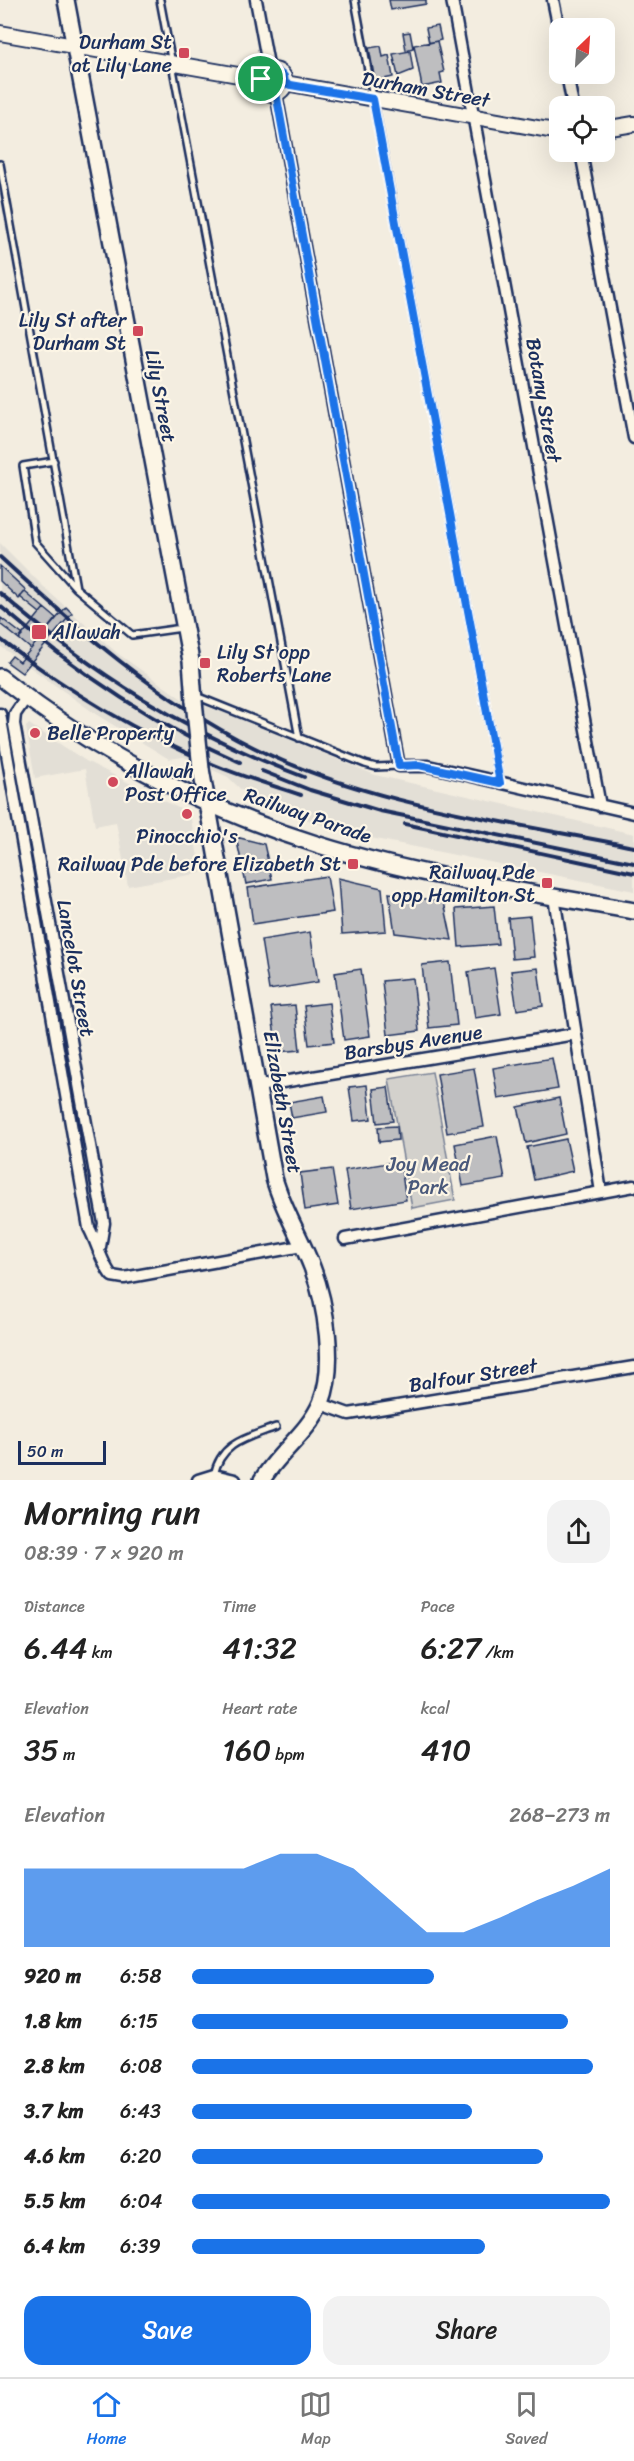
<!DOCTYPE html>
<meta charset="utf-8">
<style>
body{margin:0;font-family:Sriracha,sans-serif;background:#f2f2f2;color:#222;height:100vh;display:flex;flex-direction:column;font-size:22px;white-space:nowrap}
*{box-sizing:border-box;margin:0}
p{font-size:20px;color:#767676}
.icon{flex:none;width:33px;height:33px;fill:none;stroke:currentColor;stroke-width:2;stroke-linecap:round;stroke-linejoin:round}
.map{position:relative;height:1480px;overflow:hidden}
.details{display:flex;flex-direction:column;background:#fff;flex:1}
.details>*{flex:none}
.needle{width:39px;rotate:25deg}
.tools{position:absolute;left:549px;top:18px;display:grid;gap:12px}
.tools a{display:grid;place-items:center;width:66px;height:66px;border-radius:12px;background:#fff;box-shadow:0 6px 24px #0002;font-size:30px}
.scale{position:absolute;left:18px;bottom:15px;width:88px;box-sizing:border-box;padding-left:6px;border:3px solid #1b2f5e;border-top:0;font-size:16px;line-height:21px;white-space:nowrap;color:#1b2f5e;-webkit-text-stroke:4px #fcf5e5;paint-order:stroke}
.pin{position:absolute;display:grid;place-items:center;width:51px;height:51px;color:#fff;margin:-26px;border:3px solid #fff;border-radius:50%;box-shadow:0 2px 6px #0007}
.round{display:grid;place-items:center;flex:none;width:63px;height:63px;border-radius:18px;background:#f2f2f2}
.head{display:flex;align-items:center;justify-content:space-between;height:102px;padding:0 24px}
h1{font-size:33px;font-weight:600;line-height:45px}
.stats{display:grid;grid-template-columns:repeat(3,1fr);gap:9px;height:102px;padding:6px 24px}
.stats div{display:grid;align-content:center}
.stats b{font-size:30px;font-weight:600}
.stats small{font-size:16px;font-weight:400}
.stats p{font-size:16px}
.chart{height:168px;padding:12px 24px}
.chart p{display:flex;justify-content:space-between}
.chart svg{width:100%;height:108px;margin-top:6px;fill:#1a73e8;opacity:.7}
.cta{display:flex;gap:12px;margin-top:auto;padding:12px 24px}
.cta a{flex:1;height:69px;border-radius:18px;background:#1a73e8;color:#fff;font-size:24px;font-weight:600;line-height:69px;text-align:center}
.cta a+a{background:#f2f2f2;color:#222}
ul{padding:0 24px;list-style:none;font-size:20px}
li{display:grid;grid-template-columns:96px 72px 1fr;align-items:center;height:45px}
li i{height:15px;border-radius:8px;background:#1a73e8}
.tab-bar{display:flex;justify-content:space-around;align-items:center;height:84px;border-top:2px solid #e0e0e0;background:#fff;font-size:16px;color:#767676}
.tab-bar a{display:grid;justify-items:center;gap:3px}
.tab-bar .current{color:#1a73e8}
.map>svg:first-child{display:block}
.built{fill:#e3dfd6}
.green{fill:#d3d1cc;stroke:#778095;stroke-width:1.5}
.building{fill:#bebec0;stroke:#1b2f5e;stroke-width:1.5}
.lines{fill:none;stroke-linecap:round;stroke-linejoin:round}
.service-casing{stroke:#1b2f5e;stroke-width:10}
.minor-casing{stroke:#1b2f5e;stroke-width:15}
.tertiary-casing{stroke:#1b2f5e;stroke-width:18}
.secondary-casing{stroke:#1b2f5e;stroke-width:20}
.service{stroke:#fcf5e5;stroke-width:5}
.minor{stroke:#fcf5e5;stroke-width:10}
.tertiary{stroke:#fcf5e5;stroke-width:14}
.secondary{stroke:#fcf5e5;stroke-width:15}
.rail{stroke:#1b2f5e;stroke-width:4}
.secondary-bridge-casing{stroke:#1b2f5e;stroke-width:20;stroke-linecap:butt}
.secondary-bridge{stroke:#fcf5e5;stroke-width:15}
.route-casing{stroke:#fff;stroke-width:12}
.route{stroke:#1a73e8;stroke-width:8}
.poi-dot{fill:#d1495b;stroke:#fcf5e5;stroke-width:2}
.labels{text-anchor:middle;stroke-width:4.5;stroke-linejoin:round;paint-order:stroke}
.poi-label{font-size:20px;fill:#1b2f5e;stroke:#fcf5e5;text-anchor:end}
.street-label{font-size:20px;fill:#1b2f5e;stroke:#fcf5e5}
.park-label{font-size:20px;fill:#49587a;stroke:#fcf5e5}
</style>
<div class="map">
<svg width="634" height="1480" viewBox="0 0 634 1480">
<rect width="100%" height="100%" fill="#f3ede0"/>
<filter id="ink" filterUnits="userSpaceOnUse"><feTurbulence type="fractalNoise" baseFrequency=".0167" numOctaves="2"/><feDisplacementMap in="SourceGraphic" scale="12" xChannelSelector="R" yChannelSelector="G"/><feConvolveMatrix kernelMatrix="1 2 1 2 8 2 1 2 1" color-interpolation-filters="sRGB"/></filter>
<g filter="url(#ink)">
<path class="built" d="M0,543L48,591L117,653L182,699L226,713L375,775L634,834V891L346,833L253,801L228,777L184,757L169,759L97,715L0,646Z
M29,724L86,761L190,814L201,873L128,886L116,822L95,826L85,769L35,778L26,727Z"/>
<path class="green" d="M62,1016L72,1075L67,1076L57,1017Z
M432,1072L455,1200L412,1208L389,1079Z
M74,1085L86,1157L81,1158L69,1086Z
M88,1163L98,1226L94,1227L83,1164Z"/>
<path class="building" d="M389,0H426V4L391,10Z
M438,26L441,40L429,43L426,28Z
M410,32L413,48L406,50L403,33Z
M437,41L444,72L440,73L442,83L422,87L414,45Z
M381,46L383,57L389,55L393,77L375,81L369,48Z
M410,51L413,70L398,76L393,54Z
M0,566L26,590L19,599L0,581Z
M25,592L44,608L40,613L20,597Z
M66,607L72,613L22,673L7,662L12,656L20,662Z
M44,608L56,618L31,649L19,639Z
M1,618L23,635L19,639L0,624Z
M236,837L264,844L272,879L246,884Z
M327,876L333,912L253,924L248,888Z
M338,878L382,888L386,931L342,934Z
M389,893L444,902L452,940L395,933Z
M494,906L498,944L459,947L456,909Z
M530,916L534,957L512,959L508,918Z
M310,932L318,982L269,990L261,940Z
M450,962L457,1025L429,1028L422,965Z
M494,968L501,1014L475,1018L468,972Z
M538,968L543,1006L517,1010L511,971Z
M361,969L370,1036L344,1040L335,973Z
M413,978L419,1031L388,1035L382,981Z
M329,1003L334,1042L309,1045L304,1006Z
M295,1005L300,1050L277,1052L271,1007Z
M552,1058L558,1089L498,1099L493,1068Z
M474,1068L484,1127L447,1133L437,1074Z
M367,1085L371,1119L354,1121L349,1087Z
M388,1087L393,1121L377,1123L373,1089Z
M324,1096L327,1112L292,1118L289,1102Z
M559,1098L566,1134L526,1143L518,1107Z
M397,1126L398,1140L379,1142L378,1127Z
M497,1136L505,1179L463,1186L455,1144Z
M566,1139L573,1171L534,1180L527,1147Z
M400,1161L406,1200L351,1209L345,1170Z
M332,1169L338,1205L305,1210L300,1173Z"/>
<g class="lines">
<g class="service-casing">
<path id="service" d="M160,0L299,738
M355,0L500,783
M0,164L76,588
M54,461L23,466L35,542L76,588L132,635L182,628
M196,696L365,764L376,767L399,766
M214,1475C221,1442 247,1438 276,1427"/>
</g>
<g class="minor-casing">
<path id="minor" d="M256,0L269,70
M452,0L600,806
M553,0L560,34
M567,74L573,106
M276,93L399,766H428L634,813
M581,152L634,438
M26,698L15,714L14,724L104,1223L100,1247
M0,714L89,1228C97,1242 102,1265 112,1276L124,1278L302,1246
M554,897L601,1192
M258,1086L575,1034
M345,1239L634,1186
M321,1404L349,1414L634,1367
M198,1480L214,1475L235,1480"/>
</g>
<g class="tertiary-casing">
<path id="tertiary" d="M0,33L261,79
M261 82a12 12 0 1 1 24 0a12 12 0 1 1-24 0Z
M285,83L560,132
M604,129L634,124"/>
</g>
<g class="secondary-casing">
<path id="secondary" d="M66,0L191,661L194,701
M0,677C95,752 204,809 319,845C421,877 529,892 634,911
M201,769L274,1178C283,1210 300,1236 312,1267C326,1304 336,1366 321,1403C308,1433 279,1452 262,1480"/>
</g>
<use href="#service" class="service"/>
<use href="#minor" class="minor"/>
<use href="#tertiary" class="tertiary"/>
<use href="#secondary" class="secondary"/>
<path class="rail" d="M0,557C78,629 157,699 253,747C370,806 507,821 634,847
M0,593C93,674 189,734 304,777
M0,606C72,668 152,724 240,762
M0,639C64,688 135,732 210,763C239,776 271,785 301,795
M262,771L310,790L380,811L634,863
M405,824L634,873"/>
<g class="secondary-bridge-casing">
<path id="secondary-bridge" d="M194,701L201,769"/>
</g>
<use href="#secondary-bridge" class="secondary-bridge"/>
</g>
</g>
<g class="lines" filter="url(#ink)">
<g class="route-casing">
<path id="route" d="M273,69L284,76L285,84L373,99L500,783L419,765L399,766L276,93L264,91L261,83L265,72Z"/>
</g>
<use href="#route" class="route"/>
</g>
<g class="poi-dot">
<rect x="178" y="47" width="12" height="12" rx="3"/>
<rect x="132" y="325" width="12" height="12" rx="3"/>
<rect x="31" y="624" width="16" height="16" rx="3"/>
<rect x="199" y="657" width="12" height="12" rx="3"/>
<circle cx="35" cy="733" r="6"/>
<circle cx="113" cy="782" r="6"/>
<circle cx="187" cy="814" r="6"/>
<rect x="347" y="858" width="12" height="12" rx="3"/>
<rect x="541" y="877" width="12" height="12" rx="3"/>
</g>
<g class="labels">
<g class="poi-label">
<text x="172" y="49">Durham St<tspan x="172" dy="23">at Lily Lane</tspan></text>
<text x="126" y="327">Lily St after<tspan x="126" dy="23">Durham St</tspan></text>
<text x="52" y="639" text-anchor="start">Allawah</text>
<text x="217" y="659" text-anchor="start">Lily St opp<tspan x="217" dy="23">Roberts Lane</tspan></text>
<text x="47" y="740" text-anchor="start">Belle Property</text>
<text x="125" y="778" text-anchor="start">Allawah<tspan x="125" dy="23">Post Office</tspan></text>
<text x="187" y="843" text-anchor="middle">Pinocchio's</text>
<text x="341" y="871">Railway Pde before Elizabeth St</text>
<text x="535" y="879">Railway Pde<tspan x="535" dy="23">opp Hamilton St</tspan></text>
</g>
<g class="street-label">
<text transform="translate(426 89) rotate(10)" y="7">Durham Street</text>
<text transform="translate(161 396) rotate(79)" y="7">Lily Street</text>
<text transform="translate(544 400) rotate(80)" y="7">Botany Street</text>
<text transform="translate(308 815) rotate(19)" y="7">Railway Parade</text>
<text transform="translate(76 968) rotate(80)" y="7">Lancelot Street</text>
<text transform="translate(413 1042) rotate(-9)" y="7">Barsbys Avenue</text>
<text transform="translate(283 1102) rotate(80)" y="7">Elizabeth Street</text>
<text transform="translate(473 1375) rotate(-9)" y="7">Balfour Street</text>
</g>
<g class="park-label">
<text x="428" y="1171">Joy Mead<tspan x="428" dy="23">Park</tspan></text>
</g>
</g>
</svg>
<div class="tools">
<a><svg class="needle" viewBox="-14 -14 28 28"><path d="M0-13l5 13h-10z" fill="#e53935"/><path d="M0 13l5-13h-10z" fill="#767676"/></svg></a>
<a><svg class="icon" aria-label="locate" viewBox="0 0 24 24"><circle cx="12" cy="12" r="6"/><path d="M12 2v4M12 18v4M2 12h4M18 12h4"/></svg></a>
</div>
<div class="scale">50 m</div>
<div class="pin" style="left:261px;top:79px;background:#1e9e55"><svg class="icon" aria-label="arrive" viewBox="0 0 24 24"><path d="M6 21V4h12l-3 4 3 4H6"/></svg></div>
</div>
<section class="details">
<div class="head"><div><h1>Morning run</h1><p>08:39 · 7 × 920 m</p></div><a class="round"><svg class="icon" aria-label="share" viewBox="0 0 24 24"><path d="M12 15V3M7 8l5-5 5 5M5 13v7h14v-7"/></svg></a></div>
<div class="stats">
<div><p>Distance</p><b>6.44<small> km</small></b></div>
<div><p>Time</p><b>41:32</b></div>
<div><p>Pace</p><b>6:27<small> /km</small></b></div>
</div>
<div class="stats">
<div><p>Elevation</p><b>35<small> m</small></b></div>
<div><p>Heart rate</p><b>160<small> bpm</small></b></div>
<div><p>kcal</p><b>410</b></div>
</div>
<div class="chart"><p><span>Elevation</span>268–273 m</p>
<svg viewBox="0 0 160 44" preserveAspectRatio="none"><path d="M0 44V12L10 12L20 12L30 12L40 12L50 12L60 12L70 6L80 6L90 12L100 25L110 38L120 38L130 32L140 25L150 19L160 12V44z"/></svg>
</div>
<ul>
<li><b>920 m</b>6:58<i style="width:58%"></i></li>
<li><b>1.8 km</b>6:15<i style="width:90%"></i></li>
<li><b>2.8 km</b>6:08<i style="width:96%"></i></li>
<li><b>3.7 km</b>6:43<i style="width:67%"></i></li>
<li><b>4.6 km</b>6:20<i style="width:84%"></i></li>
<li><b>5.5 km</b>6:04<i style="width:100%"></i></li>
<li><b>6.4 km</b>6:39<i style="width:70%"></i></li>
</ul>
<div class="cta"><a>Save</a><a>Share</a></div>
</section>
<nav class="tab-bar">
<a class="current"><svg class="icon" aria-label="home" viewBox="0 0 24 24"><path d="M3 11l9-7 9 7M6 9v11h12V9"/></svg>Home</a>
<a><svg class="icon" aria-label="map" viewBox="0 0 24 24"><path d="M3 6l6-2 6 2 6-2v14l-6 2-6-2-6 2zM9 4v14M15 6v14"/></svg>Map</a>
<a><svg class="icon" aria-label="saved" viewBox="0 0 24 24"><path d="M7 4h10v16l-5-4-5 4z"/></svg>Saved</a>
</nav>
